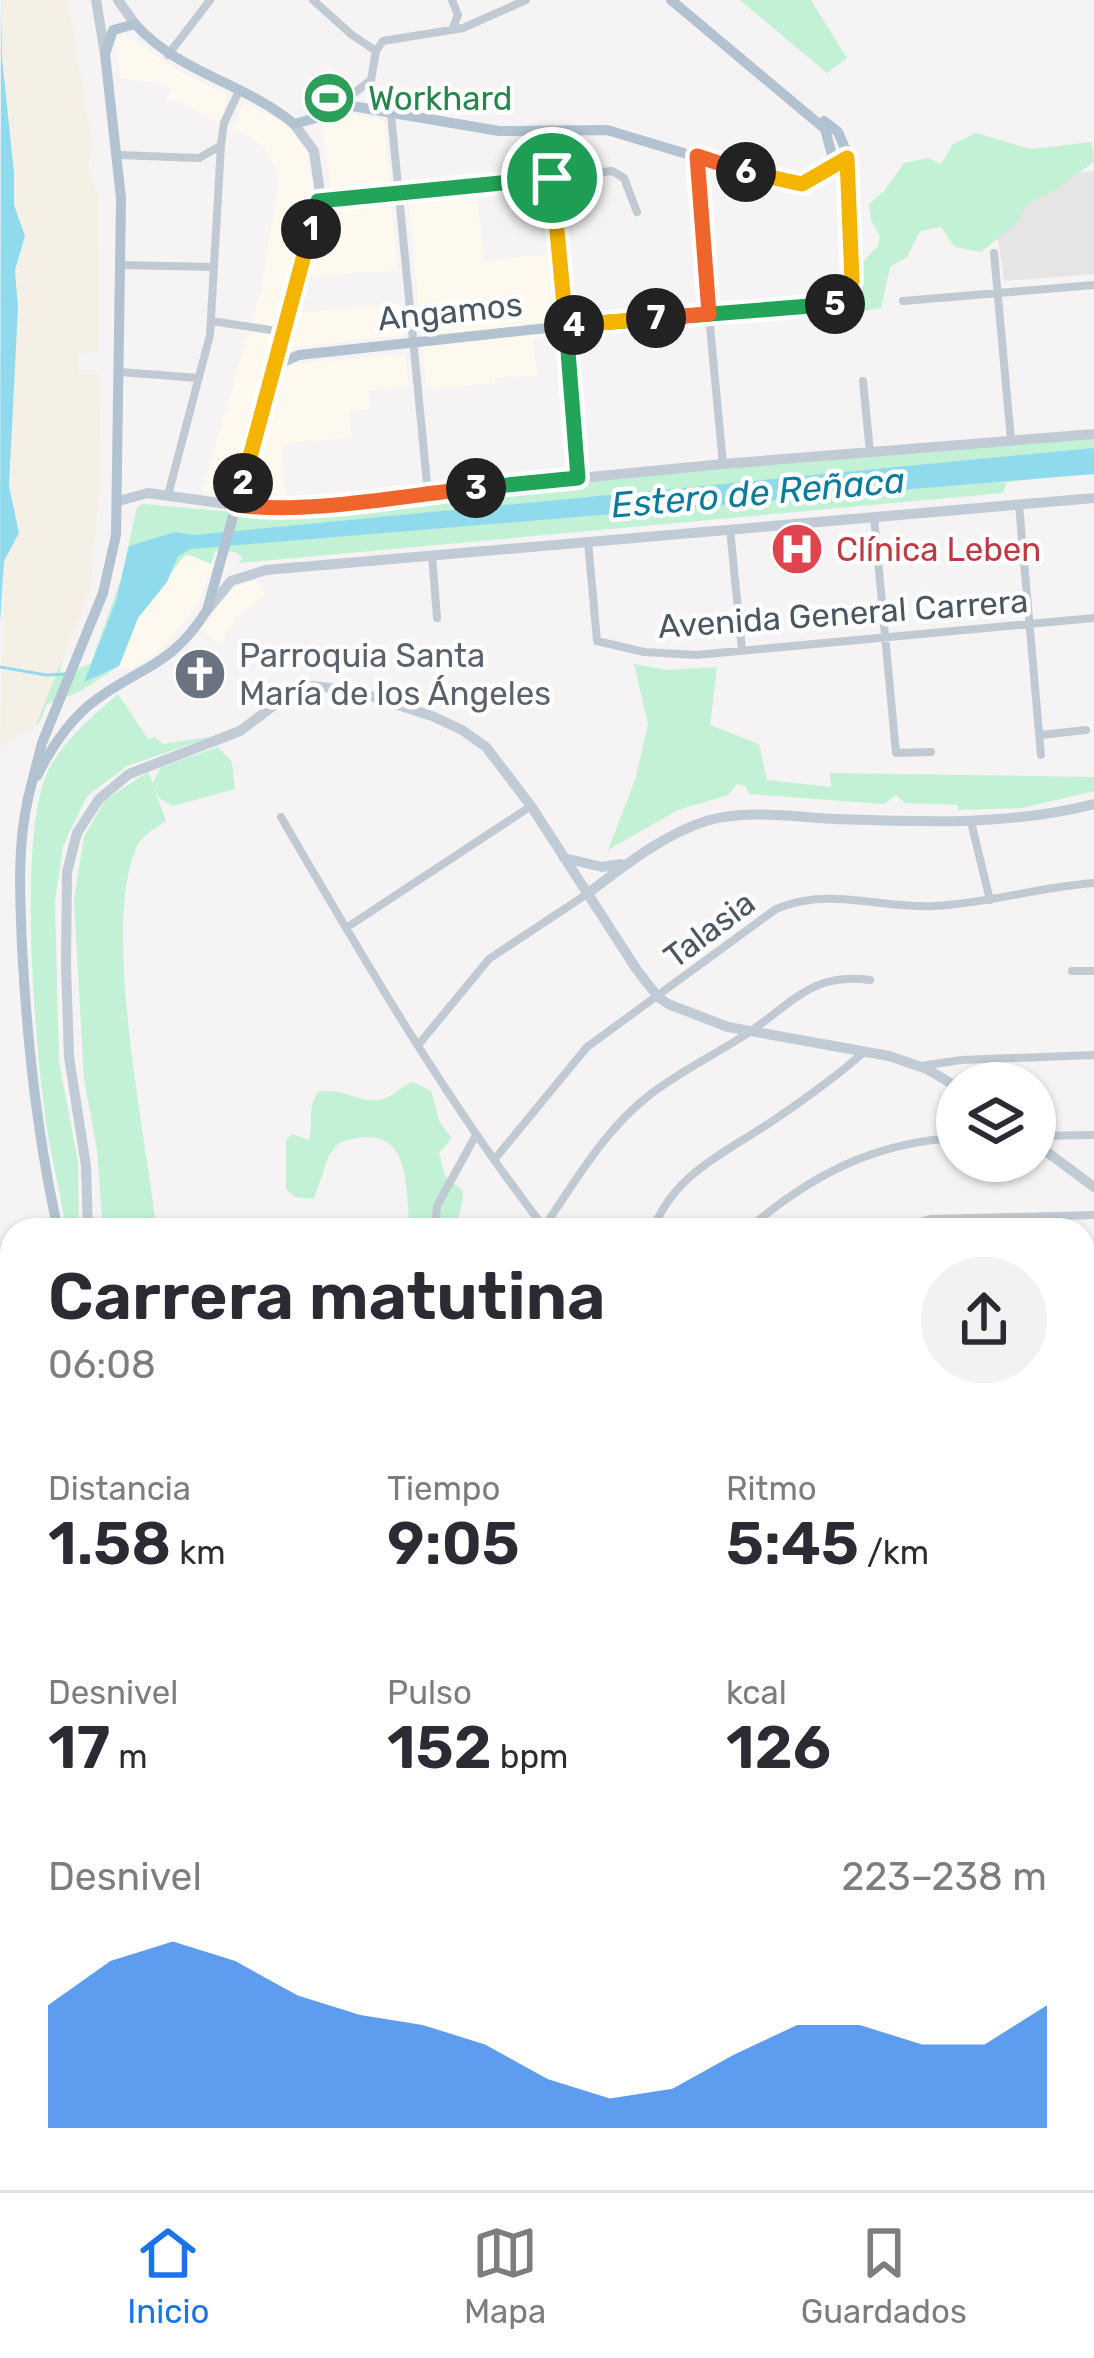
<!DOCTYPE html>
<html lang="es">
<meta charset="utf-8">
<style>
body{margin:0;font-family:Rubik,sans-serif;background:#f2f2f3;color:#2b2b33;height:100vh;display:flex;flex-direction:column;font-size:45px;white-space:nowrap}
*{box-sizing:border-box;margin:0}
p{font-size:39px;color:#7c7c81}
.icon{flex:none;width:66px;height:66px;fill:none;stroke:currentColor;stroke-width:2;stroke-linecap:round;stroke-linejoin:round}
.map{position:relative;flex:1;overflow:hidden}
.side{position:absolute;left:0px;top:1218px;width:1095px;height:972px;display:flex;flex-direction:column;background:#fff;border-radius:36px 36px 0 0;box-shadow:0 3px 9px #0004}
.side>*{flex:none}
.tools{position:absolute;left:936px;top:1062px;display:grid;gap:24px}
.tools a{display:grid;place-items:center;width:120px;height:120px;border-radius:50%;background:#fff;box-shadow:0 3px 9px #0004;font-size:60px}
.pin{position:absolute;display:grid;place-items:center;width:102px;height:102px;color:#fff;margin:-51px;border:6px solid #fff;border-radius:50%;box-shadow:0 3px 12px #0007}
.km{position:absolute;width:60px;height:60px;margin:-30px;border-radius:50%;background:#222;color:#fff;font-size:33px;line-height:60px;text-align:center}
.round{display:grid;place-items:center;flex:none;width:126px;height:126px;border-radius:63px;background:#f2f2f3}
.head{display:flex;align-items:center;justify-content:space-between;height:204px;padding:0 48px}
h1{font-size:66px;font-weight:600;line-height:90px}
.figures{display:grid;grid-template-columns:repeat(3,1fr);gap:18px;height:204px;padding:12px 48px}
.figures div{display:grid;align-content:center}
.figures b{font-size:60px;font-weight:600}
.figures small{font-size:33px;font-weight:400}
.figures p{font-size:33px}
.chart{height:336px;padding:24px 48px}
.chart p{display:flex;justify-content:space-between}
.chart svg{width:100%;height:216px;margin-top:12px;fill:#1a73e8;opacity:.7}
.tab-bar{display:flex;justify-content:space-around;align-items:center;height:168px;border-top:3px solid #e1e1e2;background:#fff;font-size:33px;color:#7c7c81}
.tab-bar a{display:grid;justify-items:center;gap:6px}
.tab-bar .selected{color:#1a73e8}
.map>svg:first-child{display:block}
.commercial{fill:#fdf9ef}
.education{fill:#e6e4e5}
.green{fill:#c3f1d5}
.sand{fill:#f5f0e5}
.water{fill:#90daee}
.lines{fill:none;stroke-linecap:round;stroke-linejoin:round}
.stream{stroke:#90daee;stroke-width:3}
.street{stroke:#c1cad2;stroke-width:8}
.secondary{stroke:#c1cbd6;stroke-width:10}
.primary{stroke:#b3c2d1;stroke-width:10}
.split-1-casing{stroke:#fff;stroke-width:24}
.split-2-casing{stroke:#fff;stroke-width:24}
.split-3-casing{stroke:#fff;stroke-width:24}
.split-4-casing{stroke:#fff;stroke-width:24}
.split-5-casing{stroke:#fff;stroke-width:24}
.split-6-casing{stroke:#fff;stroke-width:24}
.split-7-casing{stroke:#fff;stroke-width:24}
.split-8-casing{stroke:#fff;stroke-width:24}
.split-1{stroke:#22a559;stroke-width:15}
.split-2{stroke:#f5b400;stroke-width:15}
.split-3{stroke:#f0652b;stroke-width:15}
.split-4{stroke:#22a559;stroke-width:15}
.split-5{stroke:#22a559;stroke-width:15}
.split-6{stroke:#f5b400;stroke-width:15}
.split-7{stroke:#f0652b;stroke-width:15}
.split-8{stroke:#f5b400;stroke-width:15}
.labels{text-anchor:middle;stroke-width:9;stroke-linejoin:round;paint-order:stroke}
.leisure-label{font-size:33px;fill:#27864d;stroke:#fff;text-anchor:start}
.street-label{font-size:33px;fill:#4a5661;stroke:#fff}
.health-label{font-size:33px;fill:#be3a42;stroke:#fff;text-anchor:start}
.worship-label{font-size:33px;fill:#5b616d;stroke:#fff;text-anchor:start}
.water-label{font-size:36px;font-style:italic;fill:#0c7c9b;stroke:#fff}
</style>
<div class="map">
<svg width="1094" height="2190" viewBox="0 0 1094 2190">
<rect width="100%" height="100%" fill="#f5f3f3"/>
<path class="commercial" d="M124,33L176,70L228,95L219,124L185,103L166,99L172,89L160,83L120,78L116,41Z
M243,102L288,124L307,152L313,184L233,495L202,491L261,290L279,179L267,150L248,135L233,130Z
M346,114L381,119L385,124L390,188L332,194L322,128Z
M477,195L484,261L547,254L551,337L533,339L537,375L495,378V384L426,389L409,202Z
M391,202L398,270L309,277L328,208Z
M402,304L405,335L293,347L290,342L299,312Z
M401,354L406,357L409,386L368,391L370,409L349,412L352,437L281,444L285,497H250L248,489L280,376L293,364Z
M190,555L213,565L197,605L161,649L130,670L119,666L138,618L183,556Z
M256,580L265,596L240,613L219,643L200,629L232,589Z"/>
<path class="education" d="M1094,170V274L1004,281L991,192Z"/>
<path class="green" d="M740,0H811L847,58L827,73Z
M976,133L1031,149L1092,142L1094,162L1057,189L1029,203L1016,224L981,252L955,247L941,227L920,231L907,257L890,267L881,308L864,311L859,301V266L878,246L880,236L871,220L869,204L885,190L904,163L928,158L941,164L953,144Z
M1094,437V471L993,484L1007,483L1003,493L239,563L243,557L234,552L215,551L211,564L190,555L184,556L138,618L119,666L79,692L47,704L38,725L25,728L64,651L59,676L91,663L121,579L137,507L143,504L256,514L419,503L599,479Z
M634,664L667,670L717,667L710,725L759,744L767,780L831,787L830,773L1094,777V791L1022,808L958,810V805L905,803L896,795L884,804L749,794L745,786L737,784L728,795L678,810L608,850L636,777L648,724Z
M118,694L148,739L155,737L163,744L214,736L127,766L87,796L63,846L55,902L59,1061L78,1162L79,1230H66C62,1200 54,1170 49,1140C36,1065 15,829 50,767C67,737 93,716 118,694Z
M218,747L232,762L235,789L173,806L160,799L153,785L166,821C156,828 144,834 138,844C100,922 145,1129 155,1219L151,1230H103L97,1150L84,1079L74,900L84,837L105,800L148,772L153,783L161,767Z
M413,1082L431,1091L440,1123L452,1138L439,1153L445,1176L463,1191C461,1234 447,1230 410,1230C405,1186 413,1116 339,1143L329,1155L314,1199L295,1197L286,1189V1140L292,1134L309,1140C314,1124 306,1105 319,1092C339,1086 358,1103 378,1100C394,1098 400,1086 413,1082Z"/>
<path class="sand" d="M1,0H68L92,144L88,172L99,196L98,351L79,353V374H99L101,477L90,590L36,725L0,748L4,561C22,526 17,529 9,493L18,308L15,270L25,236L14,205V173L2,58Z"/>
<path class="water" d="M1,0L2,58L14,173V205L25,236L15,270L18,308L9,486L19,533L4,561L0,623Z
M1094,448V474L191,549L178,556L167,582L138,618L119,666L84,682L116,601L129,546L175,532L194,535Z"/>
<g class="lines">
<path class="stream" d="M0,667L46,675L66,674"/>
<path class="street" d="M313,0L352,35L376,51
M452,0L458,15L452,30
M168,55L210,0
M340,104L371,80L376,51L383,41L463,28L526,0
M391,114L428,493
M118,155L199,158L220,146
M697,156L695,167L723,464
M552,178L578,478
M318,201L612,171L624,178L637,212
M994,253L1011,440
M121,265L213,267
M903,301L1094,285
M211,321L284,332
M120,372L199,378
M863,381L870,452
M168,495L210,335L221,145L224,123L239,91
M1019,505L1041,755
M874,517L896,753L931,752
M730,529L742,650
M588,541L597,641L644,652L696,655L1094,618
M432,555L437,618
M1040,735L1086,730
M281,817C363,958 446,1101 546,1230
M971,822L990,900
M346,928L531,806
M1072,971H1094
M419,1044L489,959L587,894
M921,1066L961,1060L1094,1055
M1035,1136L1094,1135
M494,1160L587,1047L776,909C830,886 880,909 935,906C989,903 1040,887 1094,883
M544,1227C575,1182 603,1132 647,1097C678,1072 715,1055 748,1033C792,1004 811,972 870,980
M435,1230L437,1206L476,1135
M653,1230C674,1173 727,1152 774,1120C805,1099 836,1077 864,1052
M747,1230C809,1176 874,1142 957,1138
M890,1230L930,1219L1094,1215
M1083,1296H1094
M1083,1379L1094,1378
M1083,1463H1094
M1084,1574L1094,1604
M1083,1693L1094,1688
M1083,1778L1094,1774
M1083,1862L1094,1861
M1085,2081L1087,1981
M351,2178L364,2190
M409,2178L410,2190
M581,2178L583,2190
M706,2178L708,2190
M820,2178V2190
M920,2178L922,2190
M991,2178L993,2190
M131,2182L196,2190
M60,2190L62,2178
M315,2190L325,2178"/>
<path class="secondary" d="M96,0L105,54
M118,0L135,24
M273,372L320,193L314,151L294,124
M119,501L148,493L248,507L303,505L723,464L1094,434
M209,608L231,581L266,570L1094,498
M564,858L602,867L621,864
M587,894C623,867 662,835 706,821C747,809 793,817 835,819C923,822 1008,826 1094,804
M1035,1143L1094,1187
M88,1230L86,1166L69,1057L66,965L67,872L77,833L99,799L129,774L240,731L289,694L313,686L355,691L432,716L462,730L486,747L531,806L637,970L658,997L668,1004L728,1027L889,1056L927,1069L957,1087"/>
<path class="primary" d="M37,776C50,750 66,725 88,706C135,667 170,670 207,610L272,376L283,362L299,355L565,326L835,304L846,296L852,281L846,151L838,132L824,121
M28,799C17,847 20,897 22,946C27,1043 37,1136 58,1230
M27,802L42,743L103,593L116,535L121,198L105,54L113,30L135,24C179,73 245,83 294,124L320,117L340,104L499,131L607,130L777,181C803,186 824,183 832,155L825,129L671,0
M0,1432L12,1416"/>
</g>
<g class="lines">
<g class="split-1-casing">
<path id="split-1" d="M311,229L318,201L552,178"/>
</g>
<g class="split-2-casing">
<path id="split-2" d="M243,483L311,229"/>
</g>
<g class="split-3-casing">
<path id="split-3" d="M243,483L238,505C305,515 407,495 476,488"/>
</g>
<g class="split-4-casing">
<path id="split-4" d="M476,488L578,478L566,326L574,325"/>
</g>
<g class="split-5-casing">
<path id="split-5" d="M574,325L835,304"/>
</g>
<g class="split-6-casing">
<path id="split-6" d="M746,172L802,184L847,158L852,281L846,296L835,304"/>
</g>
<g class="split-7-casing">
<path id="split-7" d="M656,318L709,314L697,156L746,172"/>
</g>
<g class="split-8-casing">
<path id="split-8" d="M552,178L566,326L656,318"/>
</g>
<use href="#split-1" class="split-1"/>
<use href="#split-2" class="split-2"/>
<use href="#split-3" class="split-3"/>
<use href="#split-4" class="split-4"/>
<use href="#split-5" class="split-5"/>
<use href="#split-6" class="split-6"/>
<use href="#split-7" class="split-7"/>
<use href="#split-8" class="split-8"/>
</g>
<defs>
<g id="stadium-disc" transform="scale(2.7)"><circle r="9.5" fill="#2e9e5b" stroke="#fff"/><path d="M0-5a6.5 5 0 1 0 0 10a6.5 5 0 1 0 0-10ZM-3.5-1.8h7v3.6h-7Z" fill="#fff"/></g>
<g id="hospital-disc" transform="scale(2.7)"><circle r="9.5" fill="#e0444e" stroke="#fff"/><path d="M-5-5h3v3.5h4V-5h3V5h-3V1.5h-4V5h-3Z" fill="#fff"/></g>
<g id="church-disc" transform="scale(2.7)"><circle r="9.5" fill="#6b7280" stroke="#fff"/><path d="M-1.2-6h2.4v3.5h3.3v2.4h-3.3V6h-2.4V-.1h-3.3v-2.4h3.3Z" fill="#fff"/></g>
</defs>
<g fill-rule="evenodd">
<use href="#stadium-disc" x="329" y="98"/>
<use href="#hospital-disc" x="797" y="549"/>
<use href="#church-disc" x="200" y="674"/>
</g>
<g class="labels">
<g class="leisure-label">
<text x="368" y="110">Workhard</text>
</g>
<g class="street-label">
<text transform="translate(450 311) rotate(-6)" y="12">Angamos</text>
<text transform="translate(843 613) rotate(-4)" y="12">Avenida General Carrera</text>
<text transform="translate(709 929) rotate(-37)" y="12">Talasia</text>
</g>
<g class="health-label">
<text x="836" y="561">Clínica Leben</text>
</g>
<g class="worship-label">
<text x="239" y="667">Parroquia Santa<tspan x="239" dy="38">María de los Ángeles</tspan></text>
</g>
<g class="water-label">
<text transform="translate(758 492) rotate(-5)" y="13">Estero de Reñaca</text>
</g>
</g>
</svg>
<div class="tools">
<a><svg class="icon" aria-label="layers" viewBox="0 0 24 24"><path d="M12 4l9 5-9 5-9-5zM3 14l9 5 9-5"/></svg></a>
</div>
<div class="pin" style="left:552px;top:178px;background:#1e9e55"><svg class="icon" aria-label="arrive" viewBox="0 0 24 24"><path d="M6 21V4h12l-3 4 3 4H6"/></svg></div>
<b class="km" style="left:311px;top:229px">1</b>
<b class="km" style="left:243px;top:483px">2</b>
<b class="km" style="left:476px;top:488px">3</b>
<b class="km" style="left:574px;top:325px">4</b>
<b class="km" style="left:835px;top:304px">5</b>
<b class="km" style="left:746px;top:172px">6</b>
<b class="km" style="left:656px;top:318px">7</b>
<section class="side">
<div class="head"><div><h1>Carrera matutina</h1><p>06:08</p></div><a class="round"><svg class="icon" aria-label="share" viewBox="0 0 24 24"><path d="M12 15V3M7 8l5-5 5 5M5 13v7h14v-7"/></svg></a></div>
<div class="figures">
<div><p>Distancia</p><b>1.58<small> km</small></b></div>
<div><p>Tiempo</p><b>9:05</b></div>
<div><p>Ritmo</p><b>5:45<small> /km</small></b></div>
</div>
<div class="figures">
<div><p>Desnivel</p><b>17<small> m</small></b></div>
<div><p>Pulso</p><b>152<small> bpm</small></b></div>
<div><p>kcal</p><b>126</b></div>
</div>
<div class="chart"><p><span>Desnivel</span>223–238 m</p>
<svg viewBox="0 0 160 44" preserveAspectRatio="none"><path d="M0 44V19L10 10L20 6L30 10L40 17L50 21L60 23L70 27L80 34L90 38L100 36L110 29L120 23L130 23L140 27L150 27L160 19V44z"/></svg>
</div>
</section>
</div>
<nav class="tab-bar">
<a class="selected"><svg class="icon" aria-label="home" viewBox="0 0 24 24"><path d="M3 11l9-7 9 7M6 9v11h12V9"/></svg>Inicio</a>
<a><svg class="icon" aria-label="map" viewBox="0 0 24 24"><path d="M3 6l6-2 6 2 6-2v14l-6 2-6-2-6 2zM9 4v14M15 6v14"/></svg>Mapa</a>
<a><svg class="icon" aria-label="saved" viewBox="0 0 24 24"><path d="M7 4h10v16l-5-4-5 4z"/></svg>Guardados</a>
</nav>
